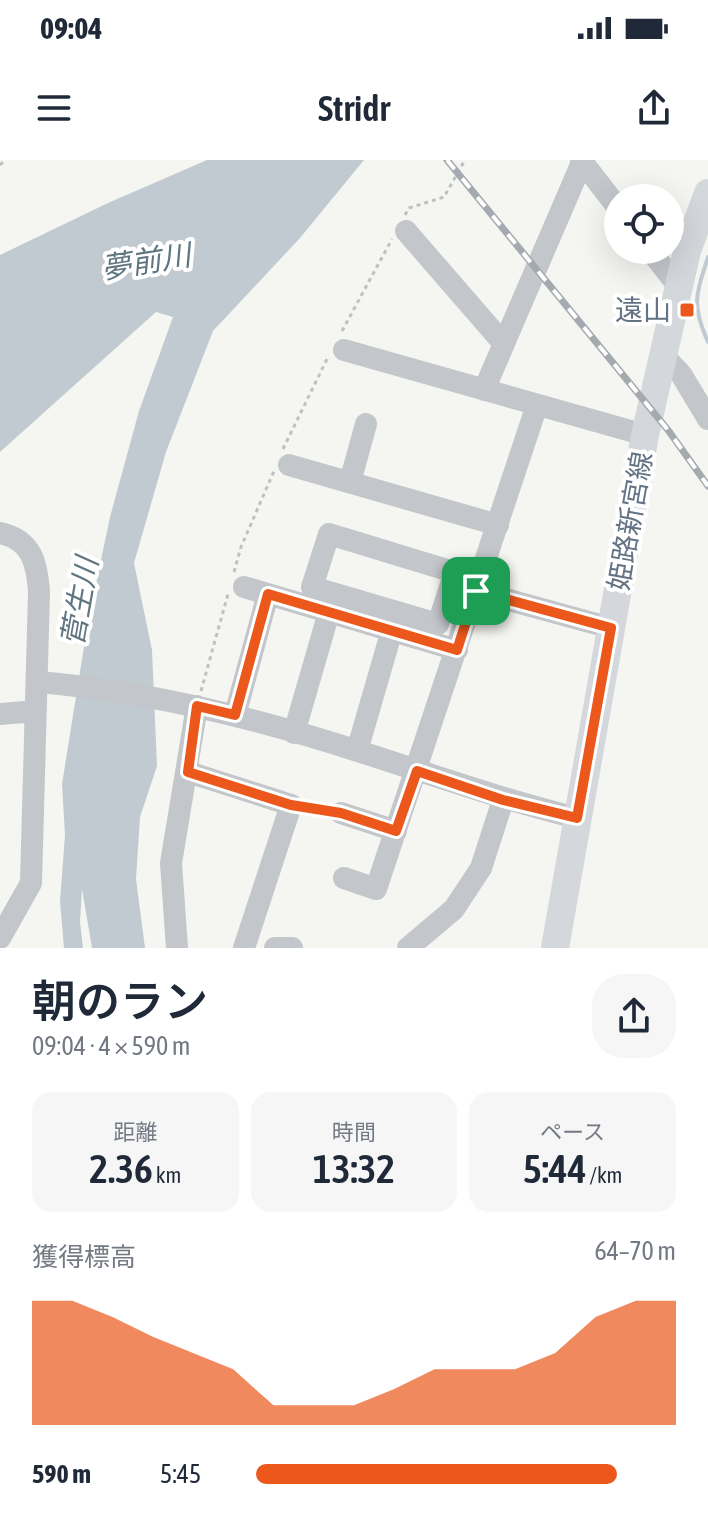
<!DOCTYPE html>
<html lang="ja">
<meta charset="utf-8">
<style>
body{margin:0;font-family:"Asap Condensed","Noto Sans JP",sans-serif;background:#f6f6f7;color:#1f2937;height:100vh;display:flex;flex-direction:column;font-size:30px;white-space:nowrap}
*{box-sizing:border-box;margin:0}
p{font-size:26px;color:#747a83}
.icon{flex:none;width:44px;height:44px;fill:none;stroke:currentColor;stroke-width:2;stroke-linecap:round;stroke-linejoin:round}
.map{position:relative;height:788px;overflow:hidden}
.side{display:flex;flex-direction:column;background:#fff;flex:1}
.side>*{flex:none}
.fabs{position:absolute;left:604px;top:24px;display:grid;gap:16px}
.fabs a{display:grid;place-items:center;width:80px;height:80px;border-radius:50%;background:#fff;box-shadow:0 8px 32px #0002;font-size:40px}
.pin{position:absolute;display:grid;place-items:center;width:68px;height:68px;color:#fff;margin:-34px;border-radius:16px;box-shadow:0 4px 12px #0006}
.round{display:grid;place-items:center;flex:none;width:84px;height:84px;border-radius:32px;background:#f6f6f7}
.headline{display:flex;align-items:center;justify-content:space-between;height:136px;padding:0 32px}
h1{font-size:44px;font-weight:600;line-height:60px}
.stats{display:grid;grid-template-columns:repeat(3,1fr);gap:12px;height:136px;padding:8px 32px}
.stats div{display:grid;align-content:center;border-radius:20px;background:#f6f6f7;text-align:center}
.stats b{font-size:40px;font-weight:600}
.stats small{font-size:22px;font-weight:400}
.stats p{font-size:22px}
.chart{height:224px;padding:16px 32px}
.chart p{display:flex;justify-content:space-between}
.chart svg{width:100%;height:144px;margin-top:8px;fill:#ec581b;opacity:.7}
ul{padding:0 32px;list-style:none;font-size:26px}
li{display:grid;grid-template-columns:128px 96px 1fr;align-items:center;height:60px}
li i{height:20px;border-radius:10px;background:#ec581b}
.status{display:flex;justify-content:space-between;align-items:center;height:56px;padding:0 40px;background:#fff;direction:ltr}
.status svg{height:22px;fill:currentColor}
header{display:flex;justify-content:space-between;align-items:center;height:104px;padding:0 32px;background:#fff;font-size:36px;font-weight:600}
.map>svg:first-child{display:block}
.water{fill:#c1cad0}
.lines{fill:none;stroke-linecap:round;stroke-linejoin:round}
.stream{stroke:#c1cad0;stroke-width:4}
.path{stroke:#bfc0c2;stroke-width:3;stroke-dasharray:4 4;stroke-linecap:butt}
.minor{stroke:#c3c6ca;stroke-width:22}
.major{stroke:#d4d8dc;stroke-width:28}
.rail-casing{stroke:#a5aab0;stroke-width:7}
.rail{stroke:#fff;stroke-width:4;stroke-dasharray:12;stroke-linecap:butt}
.route-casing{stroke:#fff;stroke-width:16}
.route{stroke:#ec581b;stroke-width:10}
.poi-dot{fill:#ec581b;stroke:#fff;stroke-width:3}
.labels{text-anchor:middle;stroke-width:8;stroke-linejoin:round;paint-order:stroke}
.poi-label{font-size:28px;fill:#637384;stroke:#fff;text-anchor:end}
.street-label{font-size:28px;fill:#637384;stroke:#fff}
.water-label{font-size:30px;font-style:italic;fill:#5f7681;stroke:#fff}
</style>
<div class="status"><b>09:04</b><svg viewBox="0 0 49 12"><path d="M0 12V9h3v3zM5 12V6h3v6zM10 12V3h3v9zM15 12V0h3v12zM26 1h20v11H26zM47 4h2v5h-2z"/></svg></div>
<header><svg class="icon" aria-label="menu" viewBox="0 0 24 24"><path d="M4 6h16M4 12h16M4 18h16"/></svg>Stridr<svg class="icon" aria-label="share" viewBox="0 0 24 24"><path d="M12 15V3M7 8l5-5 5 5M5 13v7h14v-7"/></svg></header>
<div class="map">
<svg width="708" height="788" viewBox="0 0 708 788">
<rect width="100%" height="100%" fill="#f5f6f2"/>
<path class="water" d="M207,0H364L300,78L213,171L166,292L134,403L152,490L157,606L140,657L136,719L145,788H92L82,729L80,762L83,788H64L60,741L65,675L62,624L88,462L110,357L139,251L173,157L156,152L0,292V95L108,43Z"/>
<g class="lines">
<path class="stream" d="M708,97C696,135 691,144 708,182"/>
<path class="path" d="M0,5L5,0
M405,55L409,48L444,37L465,0
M342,171L392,79
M283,289L327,199
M234,412L241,387L274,311
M201,531L228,434
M307,648L323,650"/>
<path class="minor" d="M581,0L618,48
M406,71L504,184
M650,90L678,126
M344,190L645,275
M663,195L681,214L708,259
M484,230L583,0
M289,305L498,365
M350,322L366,264
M0,373C32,380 37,403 39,432L31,723L0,778
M455,412L438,464L312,427L329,374L480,420
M244,427L457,490
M476,431L611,468
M38,522C148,531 256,558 361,592C433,615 504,640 577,658
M0,554L36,551
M235,555L268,434
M294,573L329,452
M357,591L392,470
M188,612L291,645L244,788
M341,653L396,671
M344,718L376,729L537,245
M177,788L171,703L197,546
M275,788H292
M408,788L454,749L481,708L503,640"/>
<path class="major" d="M555,788L645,275L687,91L708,33"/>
<g class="rail-casing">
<path id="rail" d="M447,0L668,270L708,326"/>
</g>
<use href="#rail" class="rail"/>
</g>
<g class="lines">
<g class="route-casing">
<path id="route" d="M476,431L611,468L577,658L503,640L417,611L396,671L341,653L291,645L188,612L197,546L235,555L268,434L457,490Z"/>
</g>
<use href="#route" class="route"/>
</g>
<rect class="poi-dot" x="679" y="142" width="16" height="16" rx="4"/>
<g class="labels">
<g class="poi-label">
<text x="671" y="160">遠山</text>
</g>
<g class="street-label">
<text transform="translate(630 361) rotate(-80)" y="10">姫路新宮線</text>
</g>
<g class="water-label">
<text transform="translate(146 102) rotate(-9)" y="10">夢前川</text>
<text transform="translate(80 442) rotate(-80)" y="10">菅生川</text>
</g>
</g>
</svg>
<div class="fabs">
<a><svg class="icon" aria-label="locate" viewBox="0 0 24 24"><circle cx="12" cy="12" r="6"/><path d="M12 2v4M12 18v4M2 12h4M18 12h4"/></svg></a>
</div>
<div class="pin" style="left:476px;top:431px;background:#1e9e55"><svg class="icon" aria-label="arrive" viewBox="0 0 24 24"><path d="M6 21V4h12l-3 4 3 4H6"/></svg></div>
</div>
<section class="side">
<div class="headline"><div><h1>朝のラン</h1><p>09:04 · 4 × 590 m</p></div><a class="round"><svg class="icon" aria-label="share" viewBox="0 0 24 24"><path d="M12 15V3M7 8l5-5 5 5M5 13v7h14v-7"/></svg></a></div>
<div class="stats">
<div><p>距離</p><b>2.36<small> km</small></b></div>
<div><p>時間</p><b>13:32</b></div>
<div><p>ペース</p><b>5:44<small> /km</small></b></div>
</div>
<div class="chart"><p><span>獲得標高</span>64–70 m</p>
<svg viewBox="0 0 160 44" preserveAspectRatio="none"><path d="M0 44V6L10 6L20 11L30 17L40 22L50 27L60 38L70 38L80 38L90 33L100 27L110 27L120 27L130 22L140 11L150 6L160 6V44z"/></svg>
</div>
<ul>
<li><b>590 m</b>5:45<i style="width:86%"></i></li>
</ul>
</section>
